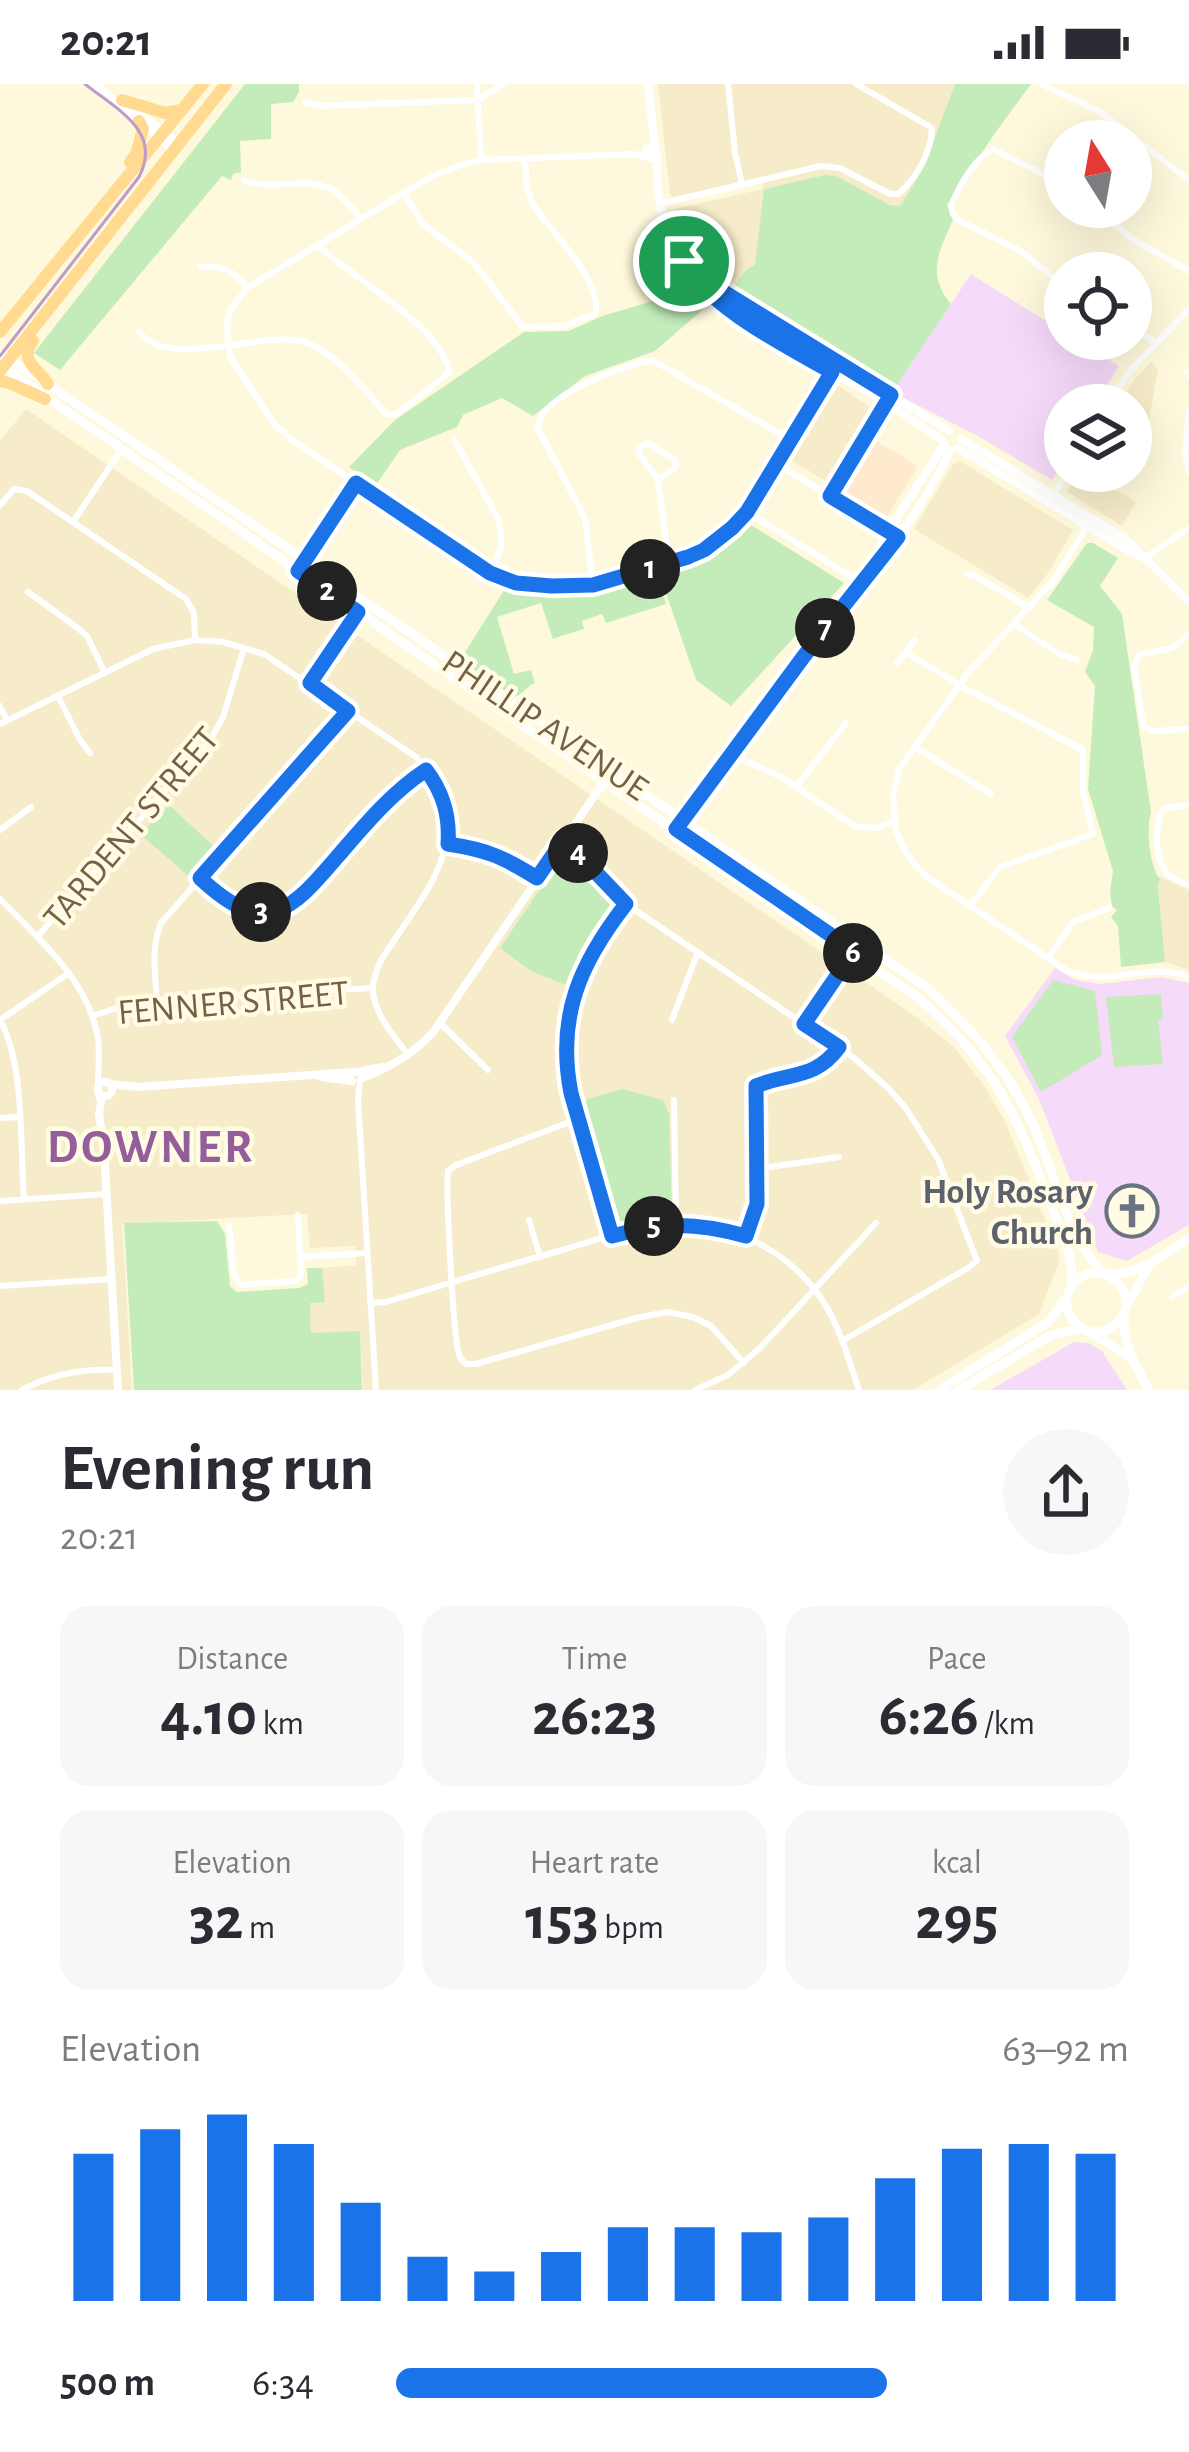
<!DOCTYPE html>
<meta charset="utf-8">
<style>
body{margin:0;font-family:"Alegreya Sans",sans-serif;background:#f7f7f7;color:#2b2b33;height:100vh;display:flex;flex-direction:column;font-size:45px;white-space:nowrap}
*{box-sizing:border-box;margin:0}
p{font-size:39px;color:#7c7c81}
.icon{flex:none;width:66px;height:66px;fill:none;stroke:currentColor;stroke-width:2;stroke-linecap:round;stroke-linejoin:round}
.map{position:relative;height:1306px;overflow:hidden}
.drawer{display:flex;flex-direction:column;background:#fff;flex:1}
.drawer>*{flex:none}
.needle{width:78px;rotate:349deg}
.tools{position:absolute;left:1044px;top:36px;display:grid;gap:24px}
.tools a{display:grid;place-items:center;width:108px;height:108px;border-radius:50%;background:#fff;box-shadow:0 12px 48px #0002;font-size:60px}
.pin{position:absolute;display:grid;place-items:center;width:102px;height:102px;color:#fff;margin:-51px;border:6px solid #fff;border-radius:50%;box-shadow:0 3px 12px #0007}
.km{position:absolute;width:60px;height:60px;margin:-30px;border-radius:50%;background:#222;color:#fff;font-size:33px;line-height:60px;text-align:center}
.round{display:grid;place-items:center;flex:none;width:126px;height:126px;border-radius:63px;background:#f7f7f7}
.head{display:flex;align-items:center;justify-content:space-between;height:204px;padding:0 60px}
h1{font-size:66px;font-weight:700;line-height:90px}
.figures{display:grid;grid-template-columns:repeat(3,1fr);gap:18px;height:204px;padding:12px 60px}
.figures div{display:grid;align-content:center;border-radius:30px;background:#f7f7f7;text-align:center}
.figures b{font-size:60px;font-weight:700}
.figures small{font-size:33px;font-weight:400}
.figures p{font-size:33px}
.chart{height:336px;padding:24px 60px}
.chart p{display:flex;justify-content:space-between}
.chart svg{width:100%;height:216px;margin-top:12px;stroke:#1a73e8;stroke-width:6}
ul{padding:0 60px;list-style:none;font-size:39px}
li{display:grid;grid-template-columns:192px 144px 1fr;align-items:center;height:90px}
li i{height:30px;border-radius:15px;background:#1a73e8}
.status{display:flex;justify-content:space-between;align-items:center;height:84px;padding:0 60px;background:#fff;direction:ltr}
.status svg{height:33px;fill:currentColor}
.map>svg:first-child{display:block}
.residential{fill:#f6ecca}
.commercial{fill:#ffe9cf}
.education{fill:#f6dafa}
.green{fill:#c3ecba}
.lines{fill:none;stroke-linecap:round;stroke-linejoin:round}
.minor{stroke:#fff;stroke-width:6}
.tertiary{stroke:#fff;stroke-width:8}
.secondary{stroke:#fff;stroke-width:9}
.trunk{stroke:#ffda90;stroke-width:12}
.tram{stroke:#bd9cc7;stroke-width:3}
.route-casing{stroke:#fff;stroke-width:24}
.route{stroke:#1a73e8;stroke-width:15}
.labels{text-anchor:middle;stroke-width:9;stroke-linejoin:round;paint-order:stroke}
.street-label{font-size:36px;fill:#756143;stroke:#fffbe4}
.worship-label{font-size:36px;font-weight:bold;fill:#5b616d;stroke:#fffbe4;text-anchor:end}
.district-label{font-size:48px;font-weight:bold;letter-spacing:3px;fill:#935e99;stroke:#fffbe4}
</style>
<div class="status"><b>20:21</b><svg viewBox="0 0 49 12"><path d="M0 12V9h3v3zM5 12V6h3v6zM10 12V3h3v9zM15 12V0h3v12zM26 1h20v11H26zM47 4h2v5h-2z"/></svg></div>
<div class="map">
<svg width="1189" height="1306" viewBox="0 0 1189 1306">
<rect width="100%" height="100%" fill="#fef9dc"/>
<path class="residential" d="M658,0H955L923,85L900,122L890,121L835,92L825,91L765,105L755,180L745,187L733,204L696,174L679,148L672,129L675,125L763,105L762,93L674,113L670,110Z
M1151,278L1158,285L1146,353L1131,343V321H1118L1135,295Z
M835,302H839L874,326L829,399L793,377L791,373Z
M26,325L915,932L953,962L983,1000L1005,1037L1059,1170V1178L1039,1230L913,1306H363L360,1247L311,1250L309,1219L324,1217L322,1184L356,1181L355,1162L310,1164L307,1130L122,1140L132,1306H0V357Z
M960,377L1073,446L1049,488L1028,514L914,445L953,380Z
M1078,387H1114L1107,401L1136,418L1122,442L1067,408Z
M1161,793L1189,806V886L1165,878L1158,800Z"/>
<path class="commercial" d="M869,353L918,382L882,441L833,410Z"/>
<path class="education" d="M971,190L1065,249V255H1075L1119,282L1095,321H1065V373L1052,396L976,351L892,308Z
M1055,884L1075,896L1100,900L1161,893L1189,899V1141L1127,1177L1098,1168L1039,1015L1005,952Z
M1074,1258L1088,1259L1102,1267L1127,1306H990Z"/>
<path class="green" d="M245,0H299V8L293,18L271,20V55L240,57L241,88L233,90L231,96L222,92L60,286L34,269Z
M955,0H1031L995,49L947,121L953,136C939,167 926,190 951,220L896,302L733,204L745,187L755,180L764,105L825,91L836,92L890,121L900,122L923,85Z
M684,196L708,221L655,267L585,292L533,332L502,314L463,331L457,343L400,366L376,401L349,383L395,336L524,248L569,247L602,232L650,218Z
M748,439L844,499L731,622L696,596L659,489L710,470Z
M1087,459H1093L1118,474L1100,502L1122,530L1151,728C1146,747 1149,775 1158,793H1161L1158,801L1165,878L1121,883L1118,842L1111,833L1117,826L1112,822L1110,808L1113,787L1088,705L1095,602L1085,588L1093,566L1094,543L1047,516Z
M656,486L666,520L606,539L602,530L582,537L584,545L555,554L553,555L541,519L497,533L514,590L531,586L535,599C526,602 523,611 514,613L460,576L508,500C566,513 600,504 656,486Z
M169,721L219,767L192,795L140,750Z
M566,772L573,773L613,816L615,824C598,850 581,873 571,903L531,887L500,864L558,778Z
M1053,896L1095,907L1102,971L1041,1008L1012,953Z
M1161,910L1163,935L1158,936L1163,980L1114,983L1106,913Z
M622,1005L663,1016L669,1030L672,1130L668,1135L617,1144L614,1140L578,1018Z
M217,1137L225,1150L230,1202L237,1208L299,1204L308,1200L307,1184H322L325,1218L310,1219L311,1249L360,1247L362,1306H134L124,1139Z"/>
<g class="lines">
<path class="minor" d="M477,0L481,76
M728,0L735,69L742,100
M1041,0L1100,28L1189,96
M305,18L319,22L478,16L504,0
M646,73L634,70L481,76L464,80L432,92L247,204L232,224L227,236L228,261L231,274L273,339L291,355L483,485C541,515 592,501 650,485C668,479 688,475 704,466C720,456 735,442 747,428L838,278
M244,96C272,108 306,91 333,106C344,113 353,125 361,135
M1065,101L993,65C973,76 960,101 951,121L953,130L958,136L1019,166L1065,202
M403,109L423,140L474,179L523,243L563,242L595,230C605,200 549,145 532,119L527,104L525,75
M659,120L821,82L840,84L890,110H899C917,92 931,69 932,44L856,0
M1093,123L1134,156L1189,187
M200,183C223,181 233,186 247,204
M1131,244L1157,259
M139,248C169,286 256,248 300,257C331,263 365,305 384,328L389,331L397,330L449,289C445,244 350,193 318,161
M1187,288L1189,292
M1108,321L1128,289L1189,225
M1189,327L1185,370L1189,389
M454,355L499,436L502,462L491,489
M777,380L898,453
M658,396L674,385L676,381L674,375L648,359L639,364L640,371L658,396L669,479
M830,412L891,311
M1051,415L1068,387
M0,421L14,405L27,407L186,515L194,529L195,556
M747,428L860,498
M1092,434L1054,496L968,589L915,663L899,685L893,711L896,747L906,769L916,782L928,794L1064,885C1105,906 1148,876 1189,893
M73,438L121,366
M1145,474L1189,444
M298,487L355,400
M966,490L975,492L1030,524
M593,501L585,434L537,343C544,309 621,283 652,276L791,356
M28,508L79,545L87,552L105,589
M1014,540L1059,570L1077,576
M1189,550L1172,564L1139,571L1134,584L1144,643L1154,647L1189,645
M906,568L959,601L1083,666V708L1093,750L1000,783L970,822
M897,579L915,556
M309,599L358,528
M58,612L80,656L90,669
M0,622L7,636
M0,640L153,565L195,556L223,558L264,570L416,673C477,742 438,792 395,855C384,871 373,886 373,906C374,930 394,952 408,971
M915,663L991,710
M730,670L781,693L854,742L876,744L894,738
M796,703L846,639
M1189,721L1164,724C1153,739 1155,780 1170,792C1173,795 1186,800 1189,801
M0,746L31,723
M564,755L626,820L854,974L888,1004L905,1023L938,1075L977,1177L968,1184L842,1257
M448,759C486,765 505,774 537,794
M199,794C269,858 294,823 344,765C370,735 394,708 426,686
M0,815C39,856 88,895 98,954C100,970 98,986 98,1002
M37,853L212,653L223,633L244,564
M1048,874L1073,838L1109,824
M157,916C155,890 151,864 161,839L348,627
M92,932L129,920L157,916L373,904
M672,936L698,868
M439,938L488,986
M804,940L853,868
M360,996L358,1016L376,1306
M674,1016L676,1139
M0,1034L18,1033
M578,1035L456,1081L448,1087C446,1106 453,1260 460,1273C461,1276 464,1278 466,1280H476L636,1234L667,1228L693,1233L711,1242L744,1279
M756,1085L839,1073
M24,1115C20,1063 25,981 0,936L69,889
M0,1117L107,1110
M298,1131L300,1173
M529,1136L540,1173
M229,1141L234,1190L241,1201L296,1197L301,1192L300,1173L367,1169
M612,1152C590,1077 547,975 578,899C589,870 608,845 626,820
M746,1152L757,1120L756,1002C788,988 814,996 839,963
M0,1202L112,1195
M1172,1213L1189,1203
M370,1219L386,1218C445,1200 503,1183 562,1166C600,1155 639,1140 679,1139C740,1139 801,1175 830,1229C843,1253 850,1280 859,1306
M22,1306C52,1290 83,1284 117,1286
M695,1306L728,1291L760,1264L876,1139"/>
<path class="tertiary" d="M648,0L655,65
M651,63L657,69L652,75L645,70L646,65Z
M657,70C658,84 656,95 658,109C662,149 686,191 716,217L840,293L886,318L942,356
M686,177L722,207L949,347
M961,355L1126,455L1189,518
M958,364L1131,468L1142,473
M868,487L888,448L944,361
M681,738L868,489C894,467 936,398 950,366
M351,989L383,983
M321,993L352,997
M362,994C389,984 414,970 434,947L612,686
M98 1005a7 7 0 1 1 14 0a7 7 0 1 1-14 0Z
M110,1000L138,1003L353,988
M98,1007L101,1018L99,1030L104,1065L118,1306"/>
<path class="secondary" d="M94,0L173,65
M134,25L177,59
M0,270L48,300L927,904C972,944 1011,989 1035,1045C1055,1090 1068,1154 1103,1189
M0,281L920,915C995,981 1018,1033 1052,1124C1063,1152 1075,1172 1071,1203
M1105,1190C1157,1216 1102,1273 1073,1236C1067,1229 1065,1219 1068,1210C1071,1201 1077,1194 1086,1190C1098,1186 1111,1192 1123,1189C1146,1185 1169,1167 1189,1155
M1127,1221L1151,1178
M1124,1233C1123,1261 1136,1282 1149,1306
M1091,1249L1132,1275
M939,1306L1049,1238L1064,1216
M959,1306L1046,1254L1059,1249L1083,1244"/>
<path class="trunk" d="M122,16L165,29L182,26
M130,78L136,70L143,45L139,37
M0,248L203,0
M33,257C18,277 38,284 48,300
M0,287L226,0
M0,297L9,299L45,315"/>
<path class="tram" d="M0,272L139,93C163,47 116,25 85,0"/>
</g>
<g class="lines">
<g class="route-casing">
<path id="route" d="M684,177L722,207L891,311L830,412L898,453L804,572L676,745L854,867L804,940L839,963C815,996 789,988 756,1002L757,1120L746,1152C695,1138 663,1138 612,1152L571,1009C556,933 580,879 626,820L564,755L537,794C503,773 488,766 448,760C450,731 443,708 426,686C394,707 369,736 344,765C294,823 269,859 200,794L348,627L310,599L358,528L298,487L356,399L490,489L516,499L552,502L593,501L688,473L704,466L732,444L747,428L832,288C788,263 706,222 684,177Z"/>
</g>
<use href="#route" class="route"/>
</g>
<defs>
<g id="church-ring" transform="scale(2.7)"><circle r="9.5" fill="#fffbe4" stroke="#6b7280" stroke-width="1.5"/><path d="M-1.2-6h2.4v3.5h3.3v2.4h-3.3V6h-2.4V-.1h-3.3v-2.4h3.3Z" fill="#6b7280"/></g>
</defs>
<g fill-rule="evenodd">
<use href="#church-ring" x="1132" y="1127"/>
</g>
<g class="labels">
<g class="street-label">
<text transform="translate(546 640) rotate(34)" y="13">PHILLIP AVENUE</text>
<text transform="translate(130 743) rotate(-50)" y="13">TARDENT STREET</text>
<text transform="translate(233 917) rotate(-5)" y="13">FENNER STREET</text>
</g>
<g class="worship-label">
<text x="1093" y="1119">Holy Rosary<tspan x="1093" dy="41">Church</tspan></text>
</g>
<g class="district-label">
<text x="151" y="1078">DOWNER</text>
</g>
</g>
</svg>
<div class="tools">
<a><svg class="needle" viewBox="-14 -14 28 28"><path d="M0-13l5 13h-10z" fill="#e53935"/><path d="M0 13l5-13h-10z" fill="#7c7c81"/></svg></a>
<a><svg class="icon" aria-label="locate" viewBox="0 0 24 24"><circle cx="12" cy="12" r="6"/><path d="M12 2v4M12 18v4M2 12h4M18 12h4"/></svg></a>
<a><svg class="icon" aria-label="layers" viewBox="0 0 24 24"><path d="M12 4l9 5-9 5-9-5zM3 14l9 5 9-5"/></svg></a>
</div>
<div class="pin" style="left:684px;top:177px;background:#1e9e55"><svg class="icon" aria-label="arrive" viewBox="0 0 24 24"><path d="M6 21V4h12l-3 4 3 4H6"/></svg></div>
<b class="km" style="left:650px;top:485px">1</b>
<b class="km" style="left:327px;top:507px">2</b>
<b class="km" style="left:261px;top:828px">3</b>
<b class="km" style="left:578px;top:769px">4</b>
<b class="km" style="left:654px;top:1142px">5</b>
<b class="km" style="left:853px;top:869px">6</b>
<b class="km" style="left:825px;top:544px">7</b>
</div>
<section class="drawer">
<div class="head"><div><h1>Evening run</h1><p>20:21</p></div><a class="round"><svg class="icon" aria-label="share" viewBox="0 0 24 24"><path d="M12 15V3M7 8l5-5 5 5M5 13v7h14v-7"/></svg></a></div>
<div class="figures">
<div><p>Distance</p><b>4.10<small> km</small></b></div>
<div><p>Time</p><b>26:23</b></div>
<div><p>Pace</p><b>6:26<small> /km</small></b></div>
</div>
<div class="figures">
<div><p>Elevation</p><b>32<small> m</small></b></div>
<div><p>Heart rate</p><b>153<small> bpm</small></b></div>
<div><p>kcal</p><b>295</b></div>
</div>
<div class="chart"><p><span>Elevation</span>63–92 m</p>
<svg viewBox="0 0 160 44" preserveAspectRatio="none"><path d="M5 44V14M15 44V9M25 44V6M35 44V12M45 44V24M55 44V35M65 44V38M75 44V34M85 44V29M95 44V29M105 44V30M115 44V27M125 44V19M135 44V13M145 44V12M155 44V14"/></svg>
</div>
<ul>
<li><b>500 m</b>6:34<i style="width:67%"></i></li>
</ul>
</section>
